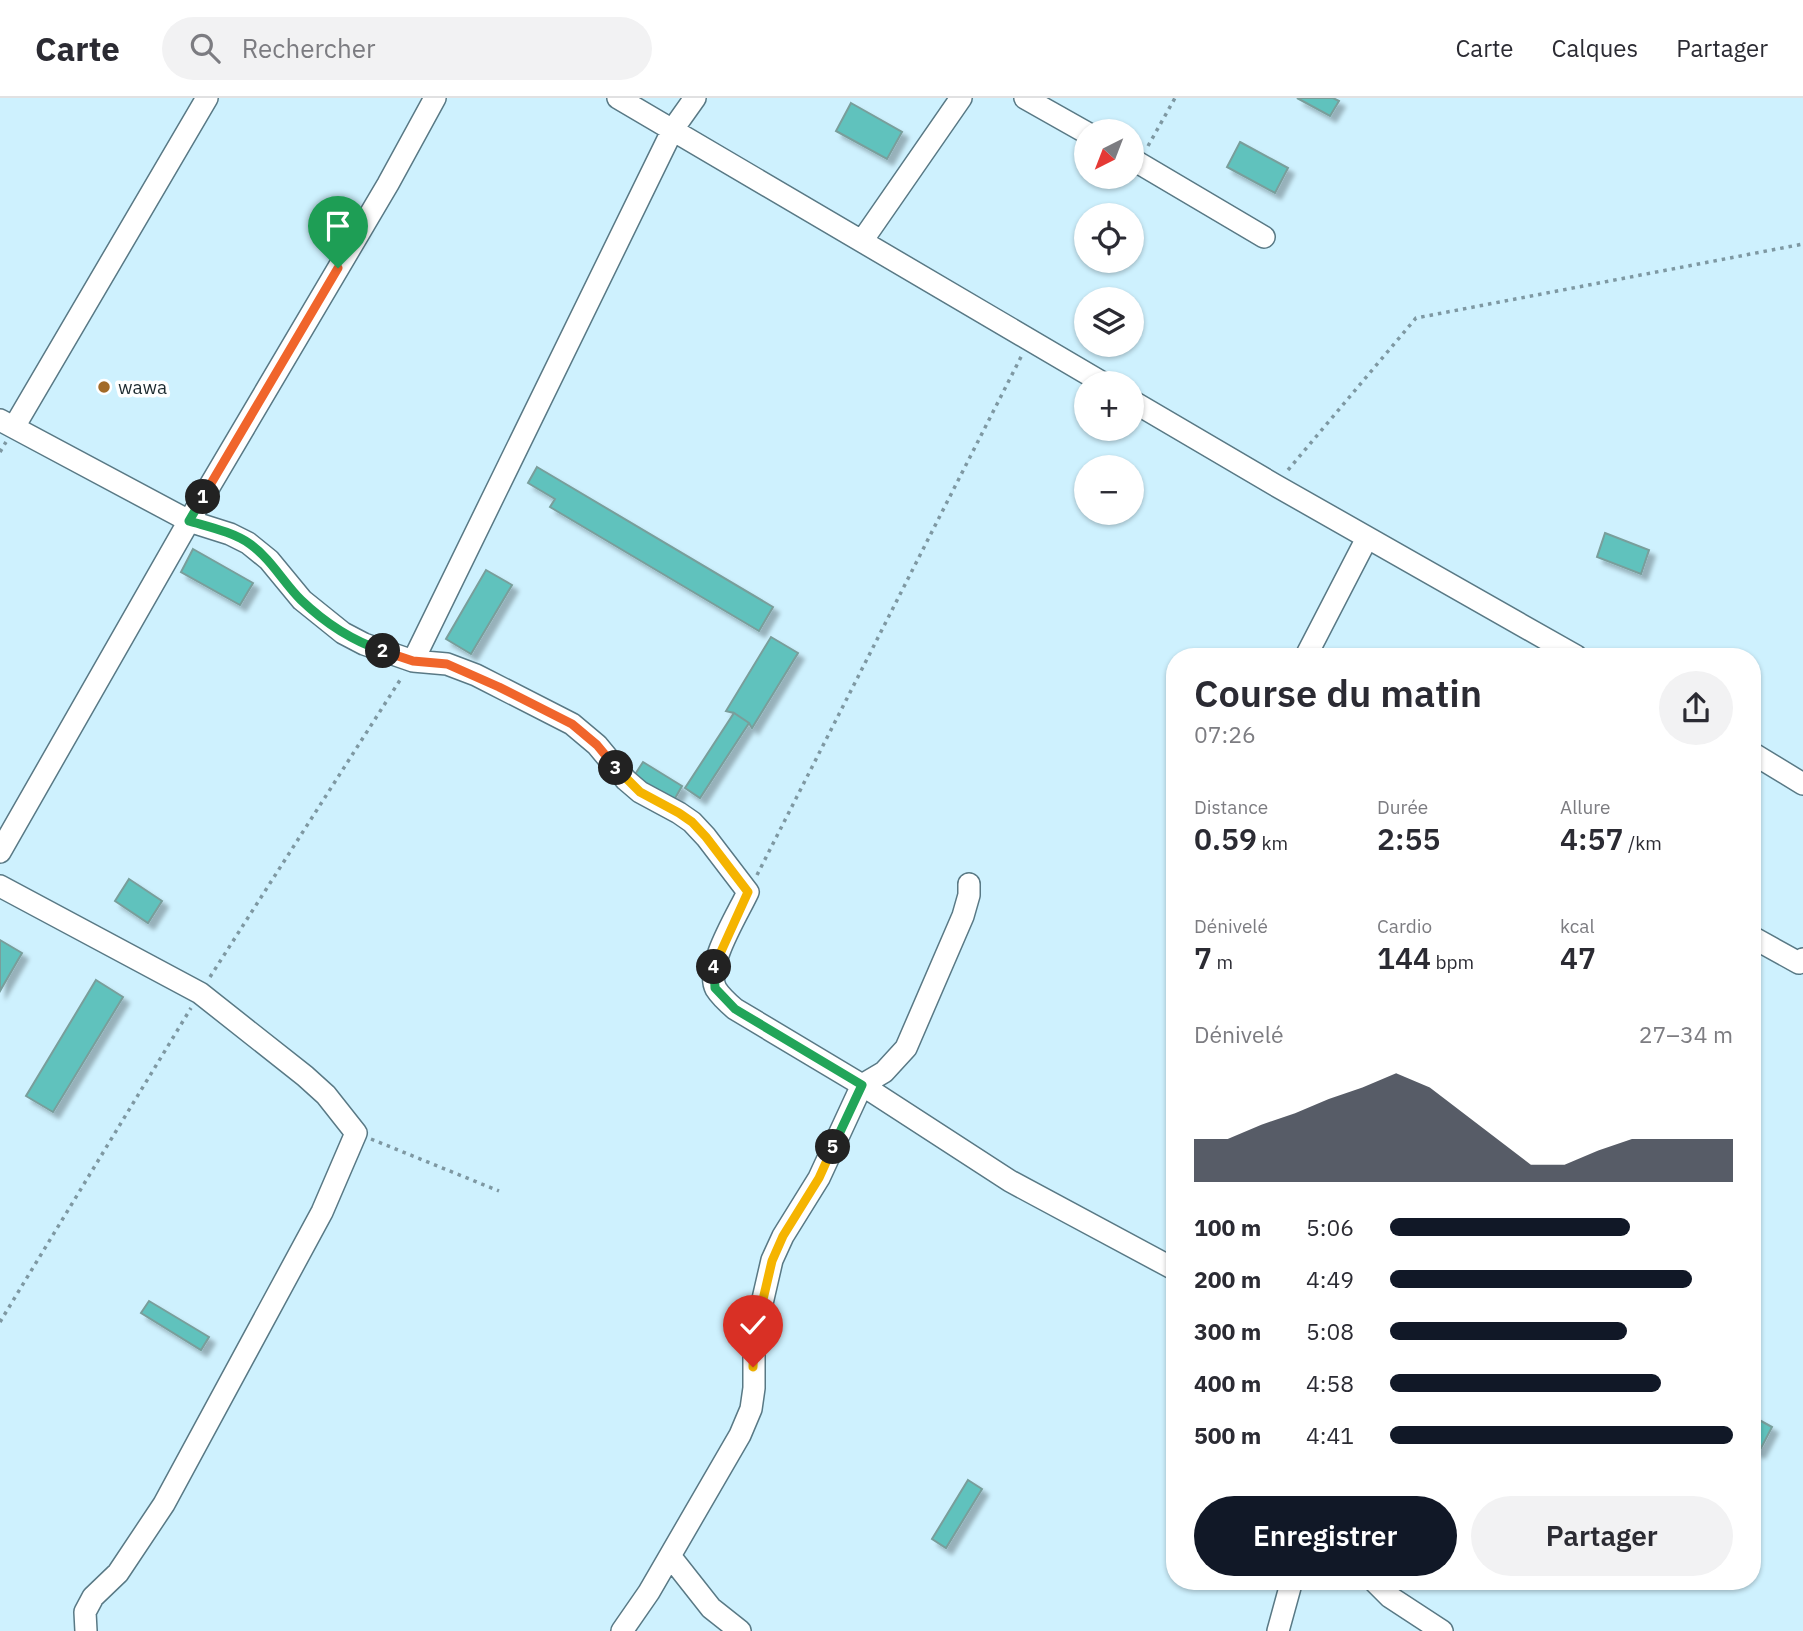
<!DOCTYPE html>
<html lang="fr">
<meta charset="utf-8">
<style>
body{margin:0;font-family:"IBM Plex Sans",sans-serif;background:#f2f2f3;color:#2b2b33;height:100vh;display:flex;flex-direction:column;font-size:26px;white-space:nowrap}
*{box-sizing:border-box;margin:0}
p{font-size:23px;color:#7c7c81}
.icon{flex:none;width:38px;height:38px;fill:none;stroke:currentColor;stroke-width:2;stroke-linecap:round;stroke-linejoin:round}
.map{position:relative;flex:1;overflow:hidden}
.panel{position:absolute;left:1166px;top:550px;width:595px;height:942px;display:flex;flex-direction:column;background:#fff;border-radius:28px;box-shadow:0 2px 5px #0004}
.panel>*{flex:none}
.needle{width:46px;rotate:222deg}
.tools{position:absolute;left:1074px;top:21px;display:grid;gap:14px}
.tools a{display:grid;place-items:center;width:70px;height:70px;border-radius:50%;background:#fff;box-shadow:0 2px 5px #0004;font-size:35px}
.pin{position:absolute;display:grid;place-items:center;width:60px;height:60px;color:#fff;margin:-72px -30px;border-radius:50% 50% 50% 0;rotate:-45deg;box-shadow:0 0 7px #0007}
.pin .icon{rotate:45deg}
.km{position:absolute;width:35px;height:35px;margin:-18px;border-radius:50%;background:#222;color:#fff;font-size:19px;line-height:35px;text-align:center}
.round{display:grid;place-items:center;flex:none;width:74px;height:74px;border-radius:37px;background:#f2f2f3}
.head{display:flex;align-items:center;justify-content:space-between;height:119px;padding:0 28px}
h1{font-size:38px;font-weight:600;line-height:52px}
.metrics{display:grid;grid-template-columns:repeat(3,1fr);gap:10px;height:119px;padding:7px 28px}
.metrics div{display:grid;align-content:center}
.metrics b{font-size:30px;font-weight:600}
.metrics small{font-size:19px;font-weight:400}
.metrics p{font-size:19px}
.chart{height:196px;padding:14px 28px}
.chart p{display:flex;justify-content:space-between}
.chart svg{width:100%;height:126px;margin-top:7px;fill:#111827;opacity:.7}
.primary-button{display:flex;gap:14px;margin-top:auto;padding:14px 28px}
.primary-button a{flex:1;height:80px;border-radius:42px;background:#111827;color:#fff;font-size:28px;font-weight:600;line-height:80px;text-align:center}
.primary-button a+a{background:#f2f2f3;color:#2b2b33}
ul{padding:0 28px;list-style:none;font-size:23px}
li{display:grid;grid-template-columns:112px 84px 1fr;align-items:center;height:52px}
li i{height:18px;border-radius:9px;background:#111827}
header{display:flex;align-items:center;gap:42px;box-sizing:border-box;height:98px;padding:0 35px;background:#fff;border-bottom:2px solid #e1e1e2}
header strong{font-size:33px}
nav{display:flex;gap:38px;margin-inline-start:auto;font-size:24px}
.search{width:490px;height:63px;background:#f2f2f3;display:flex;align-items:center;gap:18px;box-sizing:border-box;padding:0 24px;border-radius:38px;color:#7c7c81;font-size:26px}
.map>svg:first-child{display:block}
.building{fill:#60c2bd;stroke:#799e9b;stroke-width:2;filter:url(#shadow)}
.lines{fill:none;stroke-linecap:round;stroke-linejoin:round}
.street-casing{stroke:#597985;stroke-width:24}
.path{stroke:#7e98a2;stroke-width:3.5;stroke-dasharray:3.5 5;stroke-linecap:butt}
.street{stroke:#fff;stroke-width:21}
.split-1-casing{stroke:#fff;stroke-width:14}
.split-2-casing{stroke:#fff;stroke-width:14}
.split-3-casing{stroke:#fff;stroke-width:14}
.split-4-casing{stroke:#fff;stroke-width:14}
.split-5-casing{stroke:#fff;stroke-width:14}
.split-6-casing{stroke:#fff;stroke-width:14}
.split-1{stroke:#f0652b;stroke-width:9}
.split-2{stroke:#22a559;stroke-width:9}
.split-3{stroke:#f0652b;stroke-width:9}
.split-4{stroke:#f5b400;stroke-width:9}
.split-5{stroke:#22a559;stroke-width:9}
.split-6{stroke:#f5b400;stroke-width:9}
.poi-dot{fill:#a26a27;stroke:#fff;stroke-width:2.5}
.labels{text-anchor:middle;stroke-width:7;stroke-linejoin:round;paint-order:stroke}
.poi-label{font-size:19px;fill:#1c2a2f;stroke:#fff;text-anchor:start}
</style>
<header>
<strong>Carte</strong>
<div class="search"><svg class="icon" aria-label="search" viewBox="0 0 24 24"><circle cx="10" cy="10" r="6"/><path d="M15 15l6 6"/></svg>Rechercher</div>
<nav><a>Carte</a><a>Calques</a><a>Partager</a></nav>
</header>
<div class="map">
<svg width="1803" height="1533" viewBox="0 0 1803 1533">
<defs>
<filter id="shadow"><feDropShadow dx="6" dy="6" stdDeviation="2" flood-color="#0004"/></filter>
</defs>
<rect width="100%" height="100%" fill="#cef1fe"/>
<path class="building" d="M1297,0H1333L1339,3L1330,18Z
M851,5L902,34L887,61L836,33Z
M1240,44L1288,70L1275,95L1227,69Z
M537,369L773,509L759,533L550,409L555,401L528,385Z
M1605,435L1649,452L1641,476L1597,459Z
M193,451L253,485L240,507L181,474Z
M486,472L512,487L471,556L446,541Z
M771,539L798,555L752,630L749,625L734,615L726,613Z
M734,615L749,625L700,700L685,690Z
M643,664L682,688L674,702L634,678Z
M129,781L162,803L148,825L115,803Z
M0,842L22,855L0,893Z
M96,882L123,899L53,1014L26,998Z
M149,1203L209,1239L201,1252L141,1215Z
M1752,1318L1772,1329L1759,1354L1752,1351Z
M968,1382L982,1391L946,1450L932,1441Z"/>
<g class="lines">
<g class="street-casing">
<path id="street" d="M618,0L1103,285
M1025,0L1087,35
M1132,61L1264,139
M862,143L961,0
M1132,303L1275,387L1576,558
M0,322L189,423L230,436L248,445L269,462L302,502L343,535L364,546L413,563L447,566L476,577L572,626L597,647L626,682L640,694L679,715L692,724L706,739L748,794C738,816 704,869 716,891C721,899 728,905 735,911L862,987L1010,1083L1174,1171
M14,329L207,0
M1306,558L1367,440
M413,563L673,31L695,0
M1752,655L1803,686
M0,754L189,423L388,86L435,0
M0,788L200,895L305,978L326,997L356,1035L322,1114L164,1406L118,1475L93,1499L85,1514L86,1533
M1752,839L1799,865L1803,861
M670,1458L711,1510L740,1533
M1373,1482L1390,1499L1442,1533
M622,1533L649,1494L740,1337L751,1311L754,1290V1240L772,1162L783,1138L819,1080L862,987L884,974L906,950L963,818L969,797V786
M1278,1533L1292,1482"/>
</g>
<path class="path" d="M1148,48L1175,0
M0,354L6,344
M1288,372L1416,220L1803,146
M757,777L1022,257
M210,879L402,579
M371,1041L499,1093
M0,1224L191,910"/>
<use href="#street" class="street"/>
</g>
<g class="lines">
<g class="split-1-casing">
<path id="split-1" d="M203,399L338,170"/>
</g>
<g class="split-2-casing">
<path id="split-2" d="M203,399L189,423C209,429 233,434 250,446C271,461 283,484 301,502C325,525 353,543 383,553"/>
</g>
<g class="split-3-casing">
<path id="split-3" d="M383,553L413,563L447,566L499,589L572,626L597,647L616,670"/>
</g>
<g class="split-4-casing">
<path id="split-4" d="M616,670L640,694L679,715L692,724L706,739L748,794L714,869"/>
</g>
<g class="split-5-casing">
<path id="split-5" d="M714,869L715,890L735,911L862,987L833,1049"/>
</g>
<g class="split-6-casing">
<path id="split-6" d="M753,1269L754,1240L772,1163L783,1138L819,1080L833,1049"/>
</g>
<use href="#split-1" class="split-1"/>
<use href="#split-2" class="split-2"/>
<use href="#split-3" class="split-3"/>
<use href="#split-4" class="split-4"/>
<use href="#split-5" class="split-5"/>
<use href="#split-6" class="split-6"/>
</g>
<circle class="poi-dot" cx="104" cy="289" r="7"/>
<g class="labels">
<g class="poi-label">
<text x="118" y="296">wawa</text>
</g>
</g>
</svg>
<div class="tools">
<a><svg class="needle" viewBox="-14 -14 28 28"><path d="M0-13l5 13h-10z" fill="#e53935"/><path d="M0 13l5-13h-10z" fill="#7c7c81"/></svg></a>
<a><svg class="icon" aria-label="locate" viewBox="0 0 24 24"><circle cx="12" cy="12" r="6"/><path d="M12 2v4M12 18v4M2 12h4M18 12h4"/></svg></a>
<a><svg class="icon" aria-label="layers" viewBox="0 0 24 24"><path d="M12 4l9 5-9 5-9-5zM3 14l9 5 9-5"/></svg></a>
<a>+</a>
<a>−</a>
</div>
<div class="pin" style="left:338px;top:170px;background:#1e9e55"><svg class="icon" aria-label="arrive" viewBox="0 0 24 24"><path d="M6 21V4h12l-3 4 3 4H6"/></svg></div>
<div class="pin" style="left:753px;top:1269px;background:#d93025"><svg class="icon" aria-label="check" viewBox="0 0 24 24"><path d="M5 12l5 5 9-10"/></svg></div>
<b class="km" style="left:203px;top:399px">1</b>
<b class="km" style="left:383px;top:553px">2</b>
<b class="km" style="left:616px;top:670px">3</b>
<b class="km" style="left:714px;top:869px">4</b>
<b class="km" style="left:833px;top:1049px">5</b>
<section class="panel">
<div class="head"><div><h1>Course du matin</h1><p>07:26</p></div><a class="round"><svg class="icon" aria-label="share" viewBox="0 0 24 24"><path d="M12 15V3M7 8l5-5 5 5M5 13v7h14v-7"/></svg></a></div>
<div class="metrics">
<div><p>Distance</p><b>0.59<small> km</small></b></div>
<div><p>Durée</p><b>2:55</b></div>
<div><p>Allure</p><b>4:57<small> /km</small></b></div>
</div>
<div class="metrics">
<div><p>Dénivelé</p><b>7<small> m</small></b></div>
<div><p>Cardio</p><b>144<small> bpm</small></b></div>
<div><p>kcal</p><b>47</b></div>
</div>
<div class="chart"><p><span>Dénivelé</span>27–34 m</p>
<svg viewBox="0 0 160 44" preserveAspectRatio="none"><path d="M0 44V29L10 29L20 24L30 20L40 15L50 11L60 6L70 11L80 20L90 29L100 38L110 38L120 33L130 29L140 29L150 29L160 29V44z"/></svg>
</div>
<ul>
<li><b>100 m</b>5:06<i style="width:70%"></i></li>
<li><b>200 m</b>4:49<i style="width:88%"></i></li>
<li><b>300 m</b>5:08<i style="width:69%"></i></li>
<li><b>400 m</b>4:58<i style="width:79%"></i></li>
<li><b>500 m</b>4:41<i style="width:100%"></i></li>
</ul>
<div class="primary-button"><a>Enregistrer</a><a>Partager</a></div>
</section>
</div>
